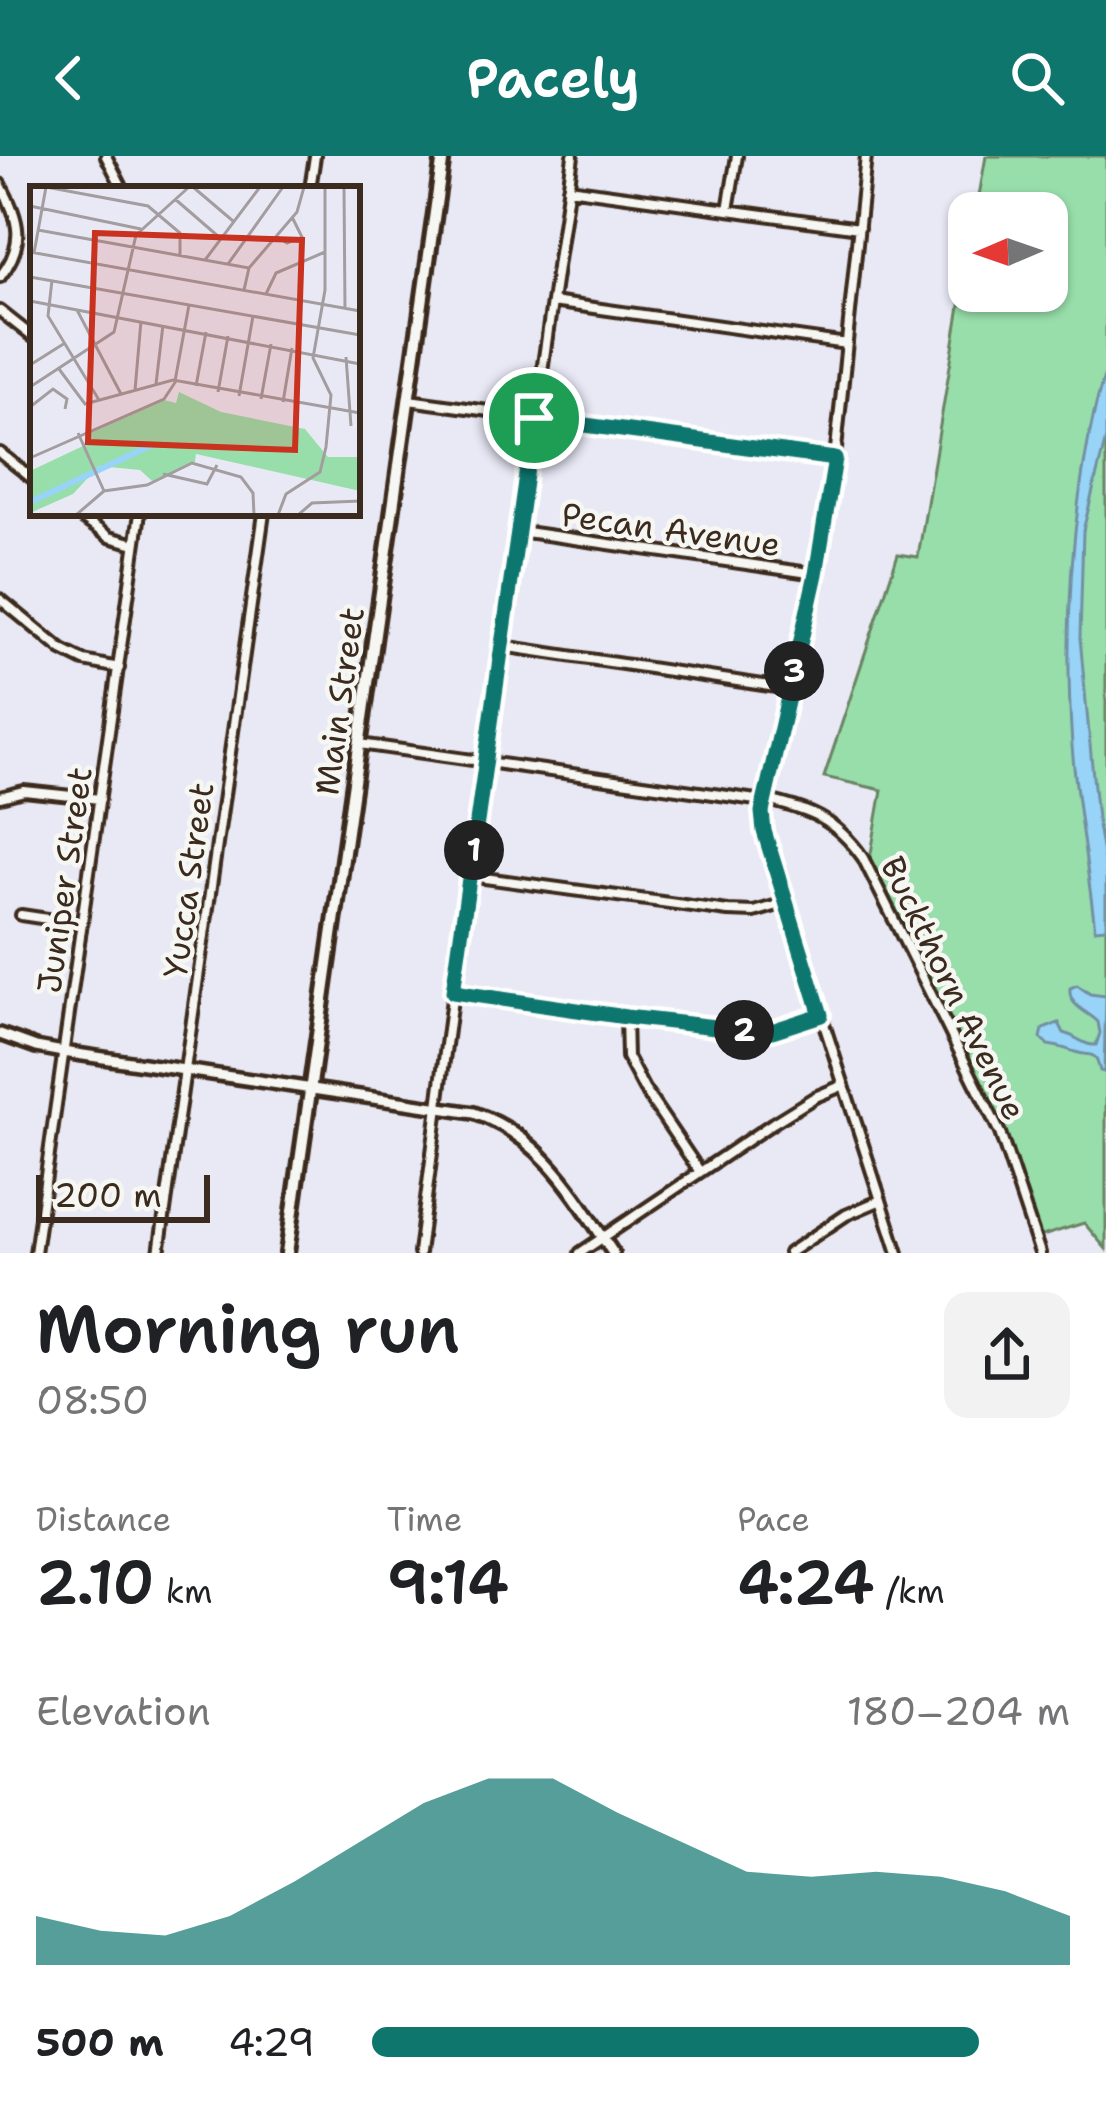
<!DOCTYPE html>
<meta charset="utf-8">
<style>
body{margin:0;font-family:"Shantell Sans",sans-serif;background:#f2f2f2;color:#202124;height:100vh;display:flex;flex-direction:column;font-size:45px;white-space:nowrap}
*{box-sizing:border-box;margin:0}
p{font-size:39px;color:#757577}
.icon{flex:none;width:66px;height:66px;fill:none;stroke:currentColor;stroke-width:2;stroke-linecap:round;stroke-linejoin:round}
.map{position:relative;height:1097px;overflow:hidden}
.side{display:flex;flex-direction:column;background:#fff;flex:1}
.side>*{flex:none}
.needle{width:78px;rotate:268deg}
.tools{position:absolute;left:948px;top:36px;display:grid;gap:24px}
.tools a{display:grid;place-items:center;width:120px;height:120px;border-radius:24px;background:#fff;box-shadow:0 3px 9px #0004;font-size:60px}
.scale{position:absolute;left:36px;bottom:30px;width:174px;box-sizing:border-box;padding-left:12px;border:6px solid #3b2a1e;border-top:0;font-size:33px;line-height:42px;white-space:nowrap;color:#3b2a1e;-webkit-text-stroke:9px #f6f6f2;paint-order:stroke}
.pin{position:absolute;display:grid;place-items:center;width:102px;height:102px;color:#fff;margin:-51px;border:6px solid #fff;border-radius:50%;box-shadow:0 3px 12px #0007}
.km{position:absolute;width:60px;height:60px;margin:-30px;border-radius:50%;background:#222;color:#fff;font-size:33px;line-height:60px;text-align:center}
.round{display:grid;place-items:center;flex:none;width:126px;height:126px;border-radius:24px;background:#f2f2f2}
.head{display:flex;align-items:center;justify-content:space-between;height:204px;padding:0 36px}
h1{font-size:66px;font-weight:600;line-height:90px}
.metrics{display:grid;grid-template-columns:repeat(3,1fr);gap:18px;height:204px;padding:12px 36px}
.metrics div{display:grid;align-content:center}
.metrics b{font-size:60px;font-weight:600}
.metrics small{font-size:33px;font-weight:400}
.metrics p{font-size:33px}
.chart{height:336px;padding:24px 36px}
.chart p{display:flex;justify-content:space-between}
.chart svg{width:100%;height:216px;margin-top:12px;fill:#0f766e;opacity:.7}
ul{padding:0 36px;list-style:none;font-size:39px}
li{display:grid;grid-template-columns:192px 144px 1fr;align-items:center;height:90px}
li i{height:30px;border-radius:15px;background:#0f766e}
header{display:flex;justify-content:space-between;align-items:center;height:156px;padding:0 36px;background:#0f766e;color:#fff;font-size:54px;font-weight:600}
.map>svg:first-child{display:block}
.green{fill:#98deab;stroke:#6a8464;stroke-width:3}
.water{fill:#97d4f8;stroke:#7290a1;stroke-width:3}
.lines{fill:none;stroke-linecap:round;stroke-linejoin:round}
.minor-casing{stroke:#3b2a1e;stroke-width:16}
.tertiary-casing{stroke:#3b2a1e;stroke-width:18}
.secondary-casing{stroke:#3b2a1e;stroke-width:20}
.minor{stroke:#f6f6f2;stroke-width:8}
.tertiary{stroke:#f6f6f2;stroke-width:9}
.secondary{stroke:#f6f6f2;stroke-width:10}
.route-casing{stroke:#fff;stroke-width:24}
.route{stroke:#0f766e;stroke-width:15}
.labels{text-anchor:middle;stroke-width:9;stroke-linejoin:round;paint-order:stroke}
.street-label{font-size:33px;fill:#3b2a1e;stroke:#f6f6f2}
.inset-river{fill:none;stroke:#97d4f8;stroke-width:6}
.inset-road{fill:none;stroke:#a39da0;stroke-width:3}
.view{fill:#c8321e;fill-opacity:0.15;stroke:#c8321e;stroke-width:6}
.inset-edge{fill:none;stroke:#3b2a1e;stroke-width:6}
</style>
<header><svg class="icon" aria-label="back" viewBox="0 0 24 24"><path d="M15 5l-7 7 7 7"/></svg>Pacely<svg class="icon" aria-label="search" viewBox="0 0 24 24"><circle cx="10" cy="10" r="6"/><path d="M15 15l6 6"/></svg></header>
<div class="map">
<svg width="1106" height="1097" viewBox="0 0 1106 1097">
<rect width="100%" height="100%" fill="#e9e9f6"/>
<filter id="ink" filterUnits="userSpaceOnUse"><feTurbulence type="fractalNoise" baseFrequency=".00833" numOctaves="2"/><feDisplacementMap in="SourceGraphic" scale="24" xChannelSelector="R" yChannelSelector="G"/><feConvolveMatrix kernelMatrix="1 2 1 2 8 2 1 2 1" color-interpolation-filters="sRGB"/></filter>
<g filter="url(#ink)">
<path class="green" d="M986,0H1106V1093L1084,1067L1039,1081L1011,992L985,932L870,703L882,634L824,621L898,398L918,401L969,96V135H1047V57H976Z"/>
<path class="water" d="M1106,214V282L1083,375L1080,482L1097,663L1106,716V772L1095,773C1088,712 1077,651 1072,590C1066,500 1068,411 1082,322C1088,285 1094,250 1106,214Z
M1077,829L1090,838L1106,840L1104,916L1100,915C1094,892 1093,902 1075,896C1062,892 1063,891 1048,889L1041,882L1043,873L1059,867L1064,877C1076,880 1084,890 1096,889L1100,877L1098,866C1087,855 1068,850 1070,832Z"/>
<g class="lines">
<g class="minor-casing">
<path id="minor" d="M106,0L123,33
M866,0L835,303L816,418L762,655L764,675L785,747L898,1097
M0,28C20,63 26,88 0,121
M568,32L859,72
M310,33L315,0
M728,54L737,0
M552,146L847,188
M0,155L33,181
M409,244L835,303
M0,297L33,323
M75,357L109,381L135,388
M519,375L816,418
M0,443L62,494L84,505L119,512
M502,490L790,533
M360,588L763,645
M0,641L24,635L100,643
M764,643C809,654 835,662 863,702L1000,977L1040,1097
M470,720L728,755L754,756L785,747
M21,759L81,768
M453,835L626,861L751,875H772L821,858
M626,861L627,901L644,933L700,1016
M35,1097L140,357
M159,1097L264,357
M419,1097L453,835L573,0
M580,1097L773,967L815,941L844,929
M789,1097L846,1059L881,1044"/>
</g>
<g class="tertiary-casing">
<path id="tertiary" d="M0,878L36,891L63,896L474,957C542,980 575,1040 613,1097"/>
</g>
<g class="secondary-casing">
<path id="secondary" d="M287,1097L443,0"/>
</g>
<use href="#minor" class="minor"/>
<use href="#tertiary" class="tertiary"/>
<use href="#secondary" class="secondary"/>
</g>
</g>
<g class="lines" filter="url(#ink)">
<g class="route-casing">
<path id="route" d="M534,262L835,303L816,418L762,656L764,675L821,859L772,875H751L626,861L453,836Z"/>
</g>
<use href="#route" class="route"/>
</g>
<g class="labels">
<g class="street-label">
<text transform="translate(671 373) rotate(8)" y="12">Pecan Avenue</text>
<text transform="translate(339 545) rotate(-82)" y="12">Main Street</text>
<text transform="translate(64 724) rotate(-82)" y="12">Juniper Street</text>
<text transform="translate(188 724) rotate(-82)" y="12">Yucca Street</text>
<text transform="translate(954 832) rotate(64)" y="12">Buckthorn Avenue</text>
</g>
</g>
<g transform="translate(30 30)">
<rect width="330" height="330" fill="#e9e9f6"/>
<path d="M149,206L191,226L275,243L298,271H330V305L166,268L165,276L122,295L110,284L69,280L43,308L0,327V285L53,260L61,244L134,214L146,217Z" fill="#98deab"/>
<path class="inset-river" d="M0,316L122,259"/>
<path class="inset-road" d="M163,1L203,35M314,1L315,122M145,13L189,51M0,20L111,43M8,44L219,82M246,50L257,57L272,51L262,31M0,66L330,125M4,67L16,1L118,20L150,47V69M175,74L230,1M198,78L253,1M0,91L330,149M22,94L18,130L69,214M214,104L219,82L267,26L274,1M236,108L246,87L295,66M0,115L330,178M47,124L91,208M316,171L321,240M0,179L35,157M29,183L55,218L143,194L330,227M145,195L159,119M126,198L133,139M166,200L176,146M0,201L84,146L106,49L159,1M105,204L111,135M188,206L198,150M209,210L223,130M231,213L241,158M253,216L262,162M0,221L23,203L37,213L35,223M48,247L74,305M0,272L134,213L146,195M133,288L177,298L187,279M46,329L74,305L117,299L162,277L211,291L223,307L224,329M91,329H184M248,329L256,308L290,286L296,261L301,209L283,172L295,104V1M268,329L282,317L330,315"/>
<path class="view" d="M65,47L272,54L265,264L58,256Z"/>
<rect width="330" height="330" class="inset-edge"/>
</g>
</svg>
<div class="tools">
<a><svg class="needle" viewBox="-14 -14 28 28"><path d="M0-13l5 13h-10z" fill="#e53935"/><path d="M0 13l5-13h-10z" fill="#757577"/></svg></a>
</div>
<div class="scale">200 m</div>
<div class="pin" style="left:534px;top:262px;background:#1e9e55"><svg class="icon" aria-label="arrive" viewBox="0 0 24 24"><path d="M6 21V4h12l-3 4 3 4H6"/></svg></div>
<b class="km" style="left:474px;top:694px">1</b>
<b class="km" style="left:744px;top:874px">2</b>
<b class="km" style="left:794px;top:515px">3</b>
</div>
<section class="side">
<div class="head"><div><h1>Morning run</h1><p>08:50</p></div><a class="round"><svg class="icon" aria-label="share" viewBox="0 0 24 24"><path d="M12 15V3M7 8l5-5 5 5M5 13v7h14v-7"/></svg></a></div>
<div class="metrics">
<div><p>Distance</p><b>2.10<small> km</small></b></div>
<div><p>Time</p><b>9:14</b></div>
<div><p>Pace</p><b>4:24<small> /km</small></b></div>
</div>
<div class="chart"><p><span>Elevation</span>180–204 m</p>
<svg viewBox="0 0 160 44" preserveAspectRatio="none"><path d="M0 44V34L10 37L20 38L30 34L40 27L50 19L60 11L70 6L80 6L90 13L100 19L110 25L120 26L130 25L140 26L150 29L160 34V44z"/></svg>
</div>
<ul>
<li><b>500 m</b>4:29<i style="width:87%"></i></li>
</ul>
</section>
